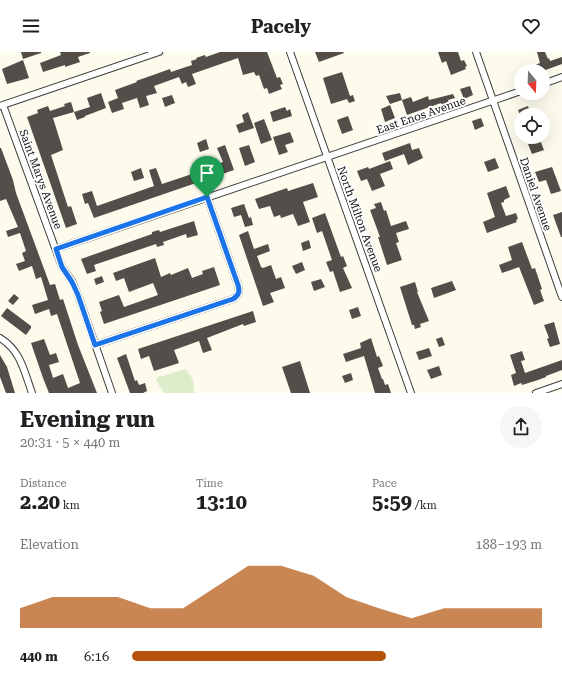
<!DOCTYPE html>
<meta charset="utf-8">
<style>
body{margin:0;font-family:"Roboto Serif",serif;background:#f6f6f6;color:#202124;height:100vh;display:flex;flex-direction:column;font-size:15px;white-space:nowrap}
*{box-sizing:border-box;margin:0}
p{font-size:13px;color:#757577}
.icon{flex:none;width:22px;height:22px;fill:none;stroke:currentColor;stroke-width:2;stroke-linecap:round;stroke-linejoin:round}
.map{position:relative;height:341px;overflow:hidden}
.details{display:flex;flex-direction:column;background:#fff;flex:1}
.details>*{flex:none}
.needle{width:26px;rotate:161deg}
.buttons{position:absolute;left:514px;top:12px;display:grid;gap:8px}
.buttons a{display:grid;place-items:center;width:36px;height:36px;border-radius:50%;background:#fff;box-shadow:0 4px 16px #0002;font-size:20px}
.pin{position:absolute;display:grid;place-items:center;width:34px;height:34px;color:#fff;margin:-41px -17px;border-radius:50% 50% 50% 0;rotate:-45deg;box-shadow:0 0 4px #0007}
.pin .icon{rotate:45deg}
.round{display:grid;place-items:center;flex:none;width:42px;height:42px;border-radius:21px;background:#f6f6f6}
.summary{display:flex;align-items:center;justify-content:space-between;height:68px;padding:0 20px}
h1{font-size:22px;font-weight:700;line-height:30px}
.metrics{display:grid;grid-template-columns:repeat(3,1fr);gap:6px;height:68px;padding:4px 20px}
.metrics div{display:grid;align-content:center}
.metrics b{font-size:20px;font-weight:700}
.metrics small{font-size:11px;font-weight:400}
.metrics p{font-size:11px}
.chart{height:112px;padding:8px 20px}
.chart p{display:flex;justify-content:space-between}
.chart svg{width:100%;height:72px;margin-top:4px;fill:#b45309;opacity:.7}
ul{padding:0 20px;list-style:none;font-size:13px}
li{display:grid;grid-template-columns:64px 48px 1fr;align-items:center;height:30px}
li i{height:10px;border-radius:5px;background:#b45309}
header{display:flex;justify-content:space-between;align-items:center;height:52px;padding:0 20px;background:#fff;font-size:18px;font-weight:700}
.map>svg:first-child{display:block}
.pitch{fill:#ddecca}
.building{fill:#534e49}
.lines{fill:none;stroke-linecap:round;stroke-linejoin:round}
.street-casing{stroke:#3e3e3e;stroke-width:8}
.street{stroke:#fff;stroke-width:6}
.route-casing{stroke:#fff;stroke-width:8}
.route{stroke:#1a73e8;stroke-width:5}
.labels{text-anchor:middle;stroke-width:4;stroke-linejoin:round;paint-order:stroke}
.street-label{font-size:11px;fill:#0b0b0b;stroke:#fff}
</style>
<header><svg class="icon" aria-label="menu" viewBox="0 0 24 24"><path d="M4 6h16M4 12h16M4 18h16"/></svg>Pacely<svg class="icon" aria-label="heart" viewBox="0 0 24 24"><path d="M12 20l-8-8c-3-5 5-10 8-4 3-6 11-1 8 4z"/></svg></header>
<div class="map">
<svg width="562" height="341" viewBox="0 0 562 341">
<rect width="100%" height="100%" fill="#fdfbec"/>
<path class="pitch" d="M186,317L193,328L194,341H164L156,328L158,325Z"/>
<path class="building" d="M21,0H41V1L23,7Z
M60,0H90V1L78,5L80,10L65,15V13L43,20L40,11L61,3Z
M220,0H267L277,26L280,25L283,32L280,33L282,37L269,42L267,36L264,37L259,23L256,24L254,20L243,23L238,6L192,22L196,32L188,35L186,30L182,32L179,25L154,34L157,41L146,44L149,53L140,56L137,46L122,51L124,57L112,61L108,50L118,46L115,38L137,30L136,29L170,17L171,20L192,13L191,9L197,7L196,6L205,3L206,5Z
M315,0H343L344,1L319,10Z
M438,0H458L461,9L464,8L467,14L465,15L466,17L451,23L446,9L442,11Z
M537,0H545L548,7L549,6L550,9L562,5V12L543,19H520L540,11Z
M23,8L29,26L7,32L2,17Z
M342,20L350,44L353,43L355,49L349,51L347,47L331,52L323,26Z
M470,34L473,43L464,47L460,37Z
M101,41L106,56L85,64V65L77,68L74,60L90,55L87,46Z
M400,41L402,48L411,45L413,50L428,44L429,48L453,42L455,46L448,48L449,51L441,53V51L407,63L402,48L390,52L386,44Z
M172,43L175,51L165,55L162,46Z
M71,50L74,60L53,66L63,98L51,103L68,155L71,154L77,172L66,176L27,65L38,61L37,58L48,54L50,59L65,54L64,52Z
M390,53L395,66L385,70L381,57Z
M528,54L531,63H520L518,58Z
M285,55L287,59L290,57L292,64L273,70L270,60Z
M248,60L254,76L239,81L236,73L244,70L242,63Z
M348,64L353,78L342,82L337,68Z
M481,66L484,74L475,78L472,69Z
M264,67L272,88L261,92L254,71Z
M290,80L294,90L285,93L288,100L279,103L273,85Z
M206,87L209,97L200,100L197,91Z
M540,88L544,98L532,102L528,92Z
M410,91L412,98L419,96L423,106L408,113L404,102L385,109L382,101Z
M225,93L234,118L94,166L88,151L85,152L82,142L92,139L97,154L154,134L149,118L156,116L162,132L189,123L223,110L217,96Z
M249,93L255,110L245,114L239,96Z
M0,96H1L13,128L16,141L50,233L55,232L60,248L63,247L78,293L97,341H49L43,326L31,291L44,287L50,303L56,301L59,310L49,313L53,326L63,322L68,336L80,331L57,262L51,264L49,257L35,262L32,253L48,248L41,225L36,227L32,214L19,219L16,212L25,209L22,201L26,199L20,181L8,185L6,179L18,175L6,147L0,149Z
M495,106L499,116L488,120L484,110Z
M390,109L393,117L380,122L385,134L372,139L367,127L361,129L357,119L368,115L369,117Z
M552,115L561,139L551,142L546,128L539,130L535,120Z
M141,116L144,126L134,129L131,120Z
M313,131L318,145L303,150L310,170L298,174L293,162L281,166L280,163L274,165L270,154L259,157L255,147L287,136L288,139Z
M506,134L510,145L504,148V150L501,151L506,164L516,161L518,167L516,168L517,170L487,181L483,170L495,165L487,141Z
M381,150L384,159L386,158L391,174L406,169L409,177L396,181L399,190L396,191L402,208L387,213L378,185H380L370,158L376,156L374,152Z
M244,152L249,166L251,165L253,173L245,175L241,163L234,165L231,156Z
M562,160V185H561L553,163Z
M325,161L341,205L343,204L347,214L343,216L352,236L340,240L333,219L330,220L326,210L332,208L322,179L317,181L312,166Z
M194,169L198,183L187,186L186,182L163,190L164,193L157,195L156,192L94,213L96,219L87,222L81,207L152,182V180L159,178L160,180Z
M248,179L254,197L268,192L270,199L257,204L261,215L263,216L271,213L276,227L281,225L285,236L270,241L274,250L263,254L239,183Z
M309,188L311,196L303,199L301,191Z
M522,190L532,217L535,216L542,237L540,238L544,249L534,253L519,215L502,221L499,213L512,208L508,195Z
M155,206L161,225L170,221L171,223L188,216L192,226L203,222L202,219L214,215L220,233L104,272L100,260L102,259L99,250L119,243L124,255L158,243L153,231L129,240L124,226L116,229L113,221Z
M302,210L305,218L296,222L292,214Z
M102,224L104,230L96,233L94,227Z
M321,227L325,235L314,239L311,230Z
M452,229L456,238L434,246L431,236Z
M415,230L418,240H417L429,269L420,272L421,275L415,277L414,273H412L400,235Z
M14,242L19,246L13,253L8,249Z
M358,255L361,264L352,267L349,258Z
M7,256L31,274V276L26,283L1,264Z
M253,259L256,270L244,274L243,272L207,286L212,298L203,301L199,289L174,298L179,311L154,319L149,304L141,307L138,297Z
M554,270L560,292L550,295L547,287L549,286L544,273Z
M442,285L445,293L439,295L436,287Z
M371,286L377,305L379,304L383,314L378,316L382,327H383L385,333L388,332L391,341H375L364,304L346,310L343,302L361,296L360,291Z
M429,296L432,304L419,308L416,300Z
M522,299L525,308L521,309L525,321L562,308V318L546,324V325L538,328L522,333L521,331L514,334L511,323L516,321L510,303Z
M126,302L135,329L137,328L139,333L145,331L147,339L143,341H130L117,306Z
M0,303L7,315L15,341H6L0,325Z
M300,309L310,341H291L282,315Z
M439,314L442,323L431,327L427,318Z
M351,321L353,328L345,331L342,324Z"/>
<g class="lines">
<g class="street-casing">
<path id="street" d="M290,0L411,341
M476,0L562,245
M543,32L562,25
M3,53L62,215L72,229L78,243L112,341
M0,54L159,0
M56,197L521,39
M0,286C21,299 24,319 32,341
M95,293L233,247C239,243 240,240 238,233L207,145
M536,341L562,332"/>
</g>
<use href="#street" class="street"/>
</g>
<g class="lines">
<g class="route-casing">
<path id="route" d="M207,145L238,233C240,240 239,243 233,247L95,293L78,243L72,230L62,215L56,197Z"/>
</g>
<use href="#route" class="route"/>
</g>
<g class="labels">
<g class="street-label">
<text transform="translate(421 63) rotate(-19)" y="4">East Enos Avenue</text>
<text transform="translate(41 127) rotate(70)" y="4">Saint Marys Avenue</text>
<text transform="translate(536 142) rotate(71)" y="4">Daniel Avenue</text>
<text transform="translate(360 167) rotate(70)" y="4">North Milton Avenue</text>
</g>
</g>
</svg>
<div class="buttons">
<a><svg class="needle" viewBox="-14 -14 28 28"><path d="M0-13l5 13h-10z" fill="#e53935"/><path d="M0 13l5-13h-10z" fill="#757577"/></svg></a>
<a><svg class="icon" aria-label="locate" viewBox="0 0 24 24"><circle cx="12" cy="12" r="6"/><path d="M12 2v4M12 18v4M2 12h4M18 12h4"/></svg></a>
</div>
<div class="pin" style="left:207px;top:145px;background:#1e9e55"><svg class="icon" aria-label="arrive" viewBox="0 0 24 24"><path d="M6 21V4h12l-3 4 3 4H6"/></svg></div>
</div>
<section class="details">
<div class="summary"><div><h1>Evening run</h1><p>20:31 · 5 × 440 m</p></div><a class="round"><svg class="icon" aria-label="share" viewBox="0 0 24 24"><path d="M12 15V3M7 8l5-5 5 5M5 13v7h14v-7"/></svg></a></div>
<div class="metrics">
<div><p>Distance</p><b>2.20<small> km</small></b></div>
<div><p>Time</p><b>13:10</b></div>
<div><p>Pace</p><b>5:59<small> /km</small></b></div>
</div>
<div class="chart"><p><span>Elevation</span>188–193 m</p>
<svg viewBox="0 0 160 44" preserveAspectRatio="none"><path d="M0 44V32L10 25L20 25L30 25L40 32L50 32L60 19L70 6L80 6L90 12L100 25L110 32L120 38L130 32L140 32L150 32L160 32V44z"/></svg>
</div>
<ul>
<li><b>440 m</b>6:16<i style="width:62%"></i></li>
</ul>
</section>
